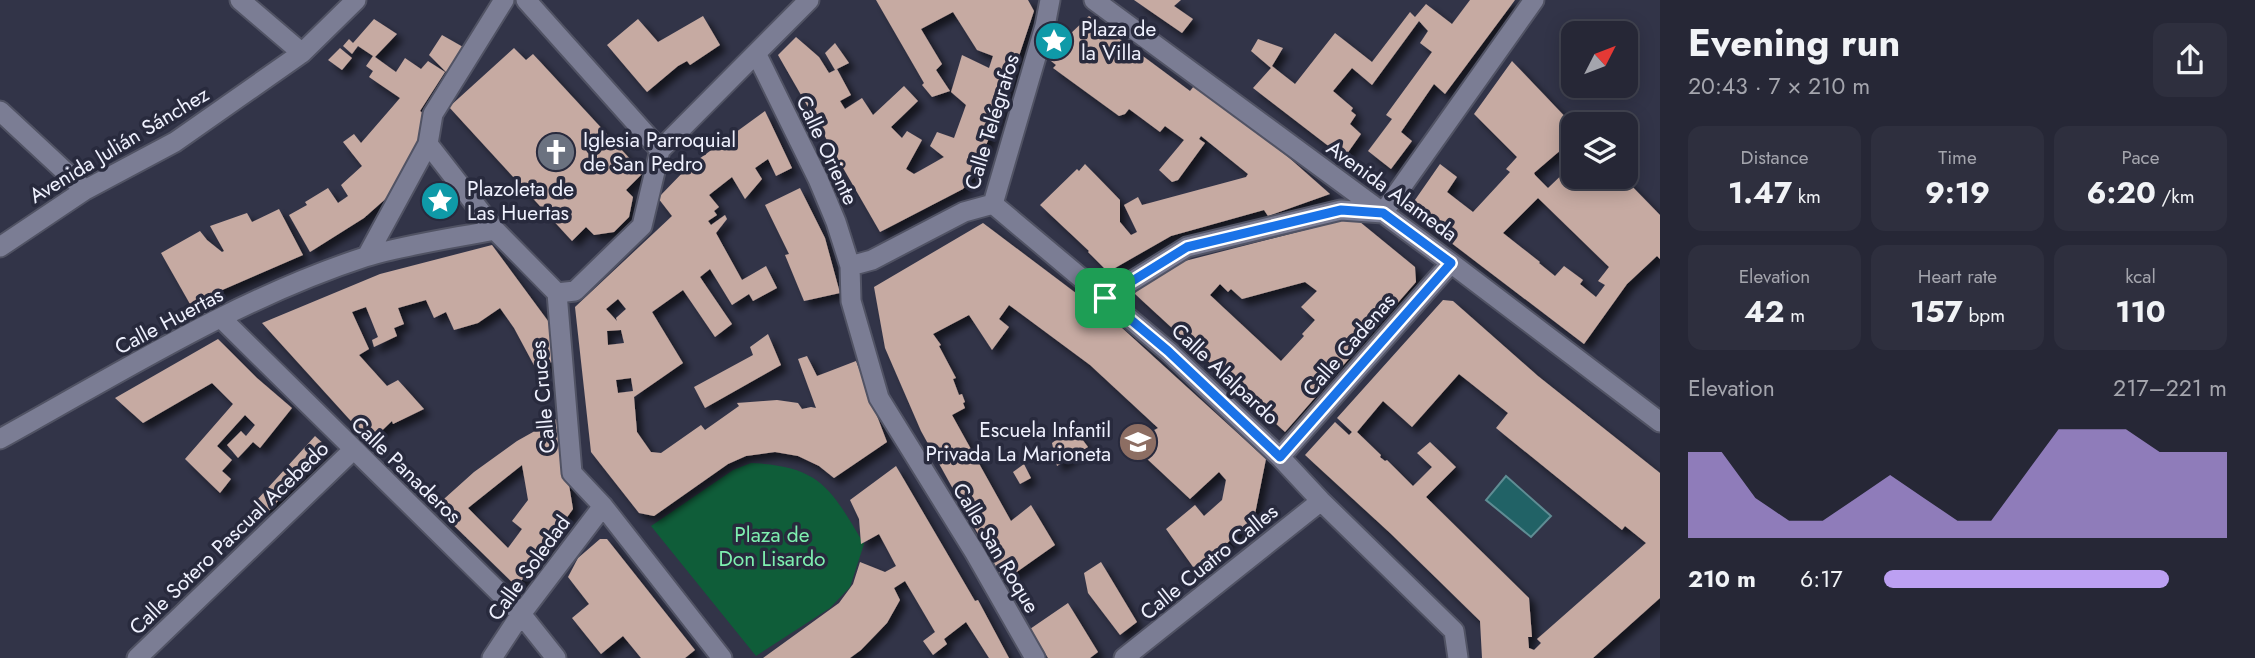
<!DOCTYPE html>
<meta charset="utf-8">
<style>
body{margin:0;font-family:Jost,sans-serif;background:#2e2f3e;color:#f1f3f6;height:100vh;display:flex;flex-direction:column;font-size:26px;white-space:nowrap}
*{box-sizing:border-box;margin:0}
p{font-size:23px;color:#a4a5ad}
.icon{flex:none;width:38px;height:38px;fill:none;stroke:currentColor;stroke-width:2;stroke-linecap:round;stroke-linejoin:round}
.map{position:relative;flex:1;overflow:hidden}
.sheet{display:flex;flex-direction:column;background:#262736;width:595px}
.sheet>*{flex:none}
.needle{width:46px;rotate:48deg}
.buttons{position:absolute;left:1561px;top:21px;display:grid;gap:14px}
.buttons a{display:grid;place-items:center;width:77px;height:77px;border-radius:14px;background:#262736;box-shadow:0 4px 18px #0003,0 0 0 2px #424451;font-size:35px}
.pin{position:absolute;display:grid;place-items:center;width:60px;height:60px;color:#fff;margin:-30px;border-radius:14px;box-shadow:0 4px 10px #0006}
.round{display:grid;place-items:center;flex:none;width:74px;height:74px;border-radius:14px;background:#2e2f3e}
.headline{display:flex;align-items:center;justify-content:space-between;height:119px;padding:0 28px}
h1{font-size:38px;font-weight:700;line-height:52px}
.figures{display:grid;grid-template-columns:repeat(3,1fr);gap:10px;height:119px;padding:7px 28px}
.figures div{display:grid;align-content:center;border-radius:14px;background:#2e2f3e;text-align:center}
.figures b{font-size:30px;font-weight:700}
.figures small{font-size:19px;font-weight:400}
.figures p{font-size:19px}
.chart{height:196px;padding:14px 28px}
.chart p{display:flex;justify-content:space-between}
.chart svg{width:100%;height:126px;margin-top:7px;fill:#bca0f2;opacity:.7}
ul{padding:0 28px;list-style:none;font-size:23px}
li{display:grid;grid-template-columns:112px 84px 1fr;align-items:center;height:52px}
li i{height:18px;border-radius:9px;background:#bca0f2}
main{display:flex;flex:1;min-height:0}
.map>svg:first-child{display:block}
.green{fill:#0f5d39}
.water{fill:#216266;stroke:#5f8d94;stroke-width:2}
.building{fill:#c6aaa2;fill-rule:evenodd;filter:url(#shadow)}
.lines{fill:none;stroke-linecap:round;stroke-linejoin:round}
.minor-casing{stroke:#515364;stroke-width:23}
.minor{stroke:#7b7d94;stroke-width:19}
.route-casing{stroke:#fff;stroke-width:14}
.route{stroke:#1a73e8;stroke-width:9}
.labels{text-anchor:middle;stroke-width:7;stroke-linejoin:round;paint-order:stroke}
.poi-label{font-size:21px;fill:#eff1fe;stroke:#282a3d;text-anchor:start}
.street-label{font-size:21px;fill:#eff1fe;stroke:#282a3d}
.park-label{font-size:21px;fill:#7ef0b0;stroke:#282a3d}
</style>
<main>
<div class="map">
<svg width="1660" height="658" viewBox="0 0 1660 658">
<defs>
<filter id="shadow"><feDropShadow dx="6" dy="6" stdDeviation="3.5" flood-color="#0009"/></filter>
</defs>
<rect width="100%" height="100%" fill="#323448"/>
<path class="green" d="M751,463C821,466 831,489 864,544L850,587L830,608L756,656L651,526L733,470Z"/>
<path class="water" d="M1506,476L1551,516L1531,537L1486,500Z"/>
<path class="building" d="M876,0H1028L1034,11L1003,104L973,177L963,189L880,232L778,55L796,37L819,57L829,73L837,69L851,95L840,101L845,109L862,98L873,115L904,86L918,101L891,127L902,138L907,131L922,140L906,169L914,174L944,157L930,146L937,132L954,138L966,105L951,92L962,55L989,68L993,56L977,50L953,12L921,29L942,64L936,70L950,91L932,97L922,85L924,83Z
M1134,0H1181L1174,6L1193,19L1182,33Z
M1470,0H1515L1445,94L1434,84L1401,132L1412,141L1391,169L1368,151L1392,119L1386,115L1432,52L1420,43L1428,31L1419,21L1372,85L1352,68L1333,91L1353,108L1351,111L1356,115L1350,124L1361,134L1344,158L1253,88L1271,68L1251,51L1258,39L1283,48L1272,66L1295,84L1335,33L1372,62L1410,12L1415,17L1426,4L1452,24Z
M703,16L720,45L690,65L687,61L678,66L647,92L607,45L638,19L658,42Z
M1089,16L1190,91L1194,86L1222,106L1287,156L1330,194L1268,216L1264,210L1171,236L1108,272L1088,252L1089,251L1040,205L1077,169L1079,171L1085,164L1120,200V222L1131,235L1137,232L1124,205L1138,197L1142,205L1246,177L1248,174L1201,136L1199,139L1205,143L1178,180L1172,182L1159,170L1184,140L1165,126L1160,132L1129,109L1125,114L1119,116L1053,68L1056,65L1046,57Z
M374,19L397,34L375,57L396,72L405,58L421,69L428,61L445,72L420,111L430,118L399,187L364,218L310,252L289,215L307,205L305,202L328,188L338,203L348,196L341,185L362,166L343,142L354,134L361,143L400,98L369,77L373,71L366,66L373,56L358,46L352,54L343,46L349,39L353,43Z
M442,35L463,47L447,73L429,55Z
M835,43L849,63L835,70L825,53Z
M340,48L352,58L342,70L328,60Z
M514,48L526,60L533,54L643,173L626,190L633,197L629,217L614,232L594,235L586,227L572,241L449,107Z
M1512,61L1573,125V161L1562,149L1534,173L1535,175L1548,188L1573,164V177H1623L1660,215V259L1657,256L1627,284L1584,344L1408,210L1440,164L1457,177L1447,192L1473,212L1510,172L1506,169L1517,157L1474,114ZM1538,198L1609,267L1598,281L1605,285L1596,297L1580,284L1583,280L1564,266L1555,276L1539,263L1540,262L1503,233Z
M765,111L792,168L776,176L768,159L755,168L762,179L745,199L732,177L709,195L719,207L714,211L717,215L708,221L711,225L725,215L727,219L716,233L742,280L766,266L777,288L753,301L749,294L732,305L710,269L700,277L732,324L715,337L683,290L652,312L683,363L634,397L637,432L651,452L661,453L701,425L705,430L739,406L737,403L777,400L798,403L802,409L811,407L816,408L798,359L807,356L817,376L856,361L887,442L834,478L819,466L798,456L775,452L746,456L728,464L654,516L639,513L591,452L575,307L672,216L658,198L688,167ZM618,299L626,309L616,318L617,321L606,309ZM621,330L624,343L608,345L607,331ZM631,378L633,391L618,393L616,380Z
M800,188L825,238L840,293L804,301L785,255L789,254L765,205Z
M279,209L303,255L190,304L161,253L200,231L207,240L222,252L224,251L210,226L247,213L252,222Z
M1344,220L1360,222L1415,267L1416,282L1285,432L1135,294L1137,285L1181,262ZM1305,282L1317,291L1301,307L1315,320L1302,334L1304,336L1281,361L1210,295L1220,284L1228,292L1231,289L1242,299Z
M983,223L1121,327L1266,459L1254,519L1196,571L1166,529L1195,505L1204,516L1222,500L1226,480L1219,472L1190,499L1130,443L1158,428L1090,365L1009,305L999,319L1009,327L992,350L969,315L933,334L941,345L939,346L956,378L953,379L959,395L962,394L965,402L963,403L965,408L952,415L1011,521L1031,505L1055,545L1004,581L921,431L885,348L874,287Z
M492,245L551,325L554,361L536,369L514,328L500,308L478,323L454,330L446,312L434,318L426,300L398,308L404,324L394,328L397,336L374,347L372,340L378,337L366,307L352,312L369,349L359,355L387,386L398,380L424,409L393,424L392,421L370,442L262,323L380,274Z
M1443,300L1453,301L1538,376L1660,473V598L1593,658H1482L1480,621L1390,533L1305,455L1335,422L1349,435L1352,432L1337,418ZM1459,374L1508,413L1496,428L1622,530L1625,526L1646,543L1537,639L1541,643L1534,650L1529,648L1528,637H1532L1529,598L1426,497L1456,467L1430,442L1417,453L1432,467L1413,486L1387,460L1385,461L1380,457L1381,455L1357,432L1383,401L1412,427Z
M768,334L781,365L705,408L694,387L753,355L750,347Z
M218,339L257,378L292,408L260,448L253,442L238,458L227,445L241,431L246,436L255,425L245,415L217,446L232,460L222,471L231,479L220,493L185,459L233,404L212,383L143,423L115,398Z
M558,418L573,509L517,587L435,507L474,472L517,441ZM522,465L528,500L512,521L522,529L508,548L468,508Z
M1073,427L1088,447L1057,466L1052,443Z
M315,436L327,447L268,512L256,501Z
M1024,464L1031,478L1020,484L1013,472Z
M896,466L975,601L978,600L1009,658H989L966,622L944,639L947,644L933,655L923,641L935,632L905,581L894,588L900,600L887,623L861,650L850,658H763L839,603L853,584L860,562L885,572L896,566L879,534L861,544L859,519L850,500Z
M600,539H607L695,650L685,658H641L623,636L601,654L572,618L589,604L568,577L578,558Z
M1101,562L1137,622L1120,635L1088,593L1084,573Z
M1068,603L1098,652L1090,658H1048L1030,629Z"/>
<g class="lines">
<g class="minor-casing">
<path id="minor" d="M240,0L302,53
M526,0L660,150
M1094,0L1451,263L1660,422
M757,55L818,179L836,222L850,266L851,301L879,398L975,553L1035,658
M0,111L85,190
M428,144L495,230L557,293L572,473L603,506L722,658
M660,150L809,0
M993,204L1168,351L1280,457L1321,501L1454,631L1458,658
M993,204L1045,26L1050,0
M0,247L85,190L175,142L302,53L356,0
M367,256L428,144L433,114L504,0
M850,266L872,260L964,212L993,204
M557,293L575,291L642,226L660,150
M1105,298L1187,247L1341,210L1383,213L1534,0
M221,318L521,614L556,658
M0,439C118,374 236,299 365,257C404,245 454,238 495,230
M1280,457L1451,263
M137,658L353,450
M492,658L521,614L603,506
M1124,658L1321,501"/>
</g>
<use href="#minor" class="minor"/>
</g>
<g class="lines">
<g class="route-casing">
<path id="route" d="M1341,210L1383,213L1451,263L1280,457L1168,351L1105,298L1187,247Z"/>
</g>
<use href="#route" class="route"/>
</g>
<defs>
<g id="sight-disc" transform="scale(2.0125)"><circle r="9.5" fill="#0f9aa8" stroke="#282a3d"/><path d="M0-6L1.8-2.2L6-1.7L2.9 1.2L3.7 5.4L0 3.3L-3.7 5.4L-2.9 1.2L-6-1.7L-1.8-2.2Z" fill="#fff"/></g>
<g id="church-disc" transform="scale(2.0125)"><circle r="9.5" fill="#6b7280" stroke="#282a3d"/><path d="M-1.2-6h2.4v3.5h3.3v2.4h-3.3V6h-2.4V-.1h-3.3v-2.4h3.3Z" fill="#fff"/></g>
<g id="school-disc" transform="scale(2.0125)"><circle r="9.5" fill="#8d6e63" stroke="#282a3d"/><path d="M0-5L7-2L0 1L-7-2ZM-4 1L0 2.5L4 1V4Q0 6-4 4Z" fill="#fff"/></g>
</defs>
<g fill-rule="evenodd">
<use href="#sight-disc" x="1054" y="41"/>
<use href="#church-disc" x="556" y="152"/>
<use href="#sight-disc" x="440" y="201"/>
<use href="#school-disc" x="1138" y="442"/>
</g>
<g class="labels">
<g class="poi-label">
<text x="1081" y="36">Plaza de<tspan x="1081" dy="24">la Villa</tspan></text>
<text x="583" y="147">Iglesia Parroquial<tspan x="583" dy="24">de San Pedro</tspan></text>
<text x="467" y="196">Plazoleta de<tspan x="467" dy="24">Las Huertas</tspan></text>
<text x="1111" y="437" text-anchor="end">Escuela Infantil<tspan x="1111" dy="24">Privada La Marioneta</tspan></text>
</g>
<g class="street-label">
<text transform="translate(992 122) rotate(-73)" y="7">Calle Telégrafos</text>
<text transform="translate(119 145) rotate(-31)" y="7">Avenida Julián Sánchez</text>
<text transform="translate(827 150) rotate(65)" y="7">Calle Oriente</text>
<text transform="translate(1392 191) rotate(36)" y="7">Avenida Alameda</text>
<text transform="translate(169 321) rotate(-28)" y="7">Calle Huertas</text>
<text transform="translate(1349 345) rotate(-49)" y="7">Calle Cadenas</text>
<text transform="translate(1225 374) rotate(43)" y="7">Calle Alalpardo</text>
<text transform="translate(543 397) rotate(-95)" y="7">Calle Cruces</text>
<text transform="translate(406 470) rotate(44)" y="7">Calle Panaderos</text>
<text transform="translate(229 538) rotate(-44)" y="7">Calle Sotero Pascual Acebedo</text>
<text transform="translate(996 548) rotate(59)" y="7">Calle San Roque</text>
<text transform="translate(1209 562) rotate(-39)" y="7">Calle Cuatro Calles</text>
<text transform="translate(529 568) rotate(-54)" y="7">Calle Soledad</text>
</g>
<g class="park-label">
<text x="772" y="542">Plaza de<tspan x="772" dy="24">Don Lisardo</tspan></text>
</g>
</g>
</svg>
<div class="buttons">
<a><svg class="needle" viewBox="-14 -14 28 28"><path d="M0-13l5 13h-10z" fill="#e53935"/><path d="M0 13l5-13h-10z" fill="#a4a5ad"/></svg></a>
<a><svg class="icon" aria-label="layers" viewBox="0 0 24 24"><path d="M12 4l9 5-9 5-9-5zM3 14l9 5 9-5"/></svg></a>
</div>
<div class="pin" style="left:1105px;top:298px;background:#1e9e55"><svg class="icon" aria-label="arrive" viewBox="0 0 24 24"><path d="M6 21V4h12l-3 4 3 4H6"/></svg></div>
</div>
<section class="sheet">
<div class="headline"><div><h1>Evening run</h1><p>20:43 · 7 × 210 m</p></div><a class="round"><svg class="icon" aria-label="share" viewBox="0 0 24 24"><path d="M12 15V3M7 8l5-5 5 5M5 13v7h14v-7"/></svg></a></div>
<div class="figures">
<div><p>Distance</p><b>1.47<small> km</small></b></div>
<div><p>Time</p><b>9:19</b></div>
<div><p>Pace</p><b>6:20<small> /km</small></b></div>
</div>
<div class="figures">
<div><p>Elevation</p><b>42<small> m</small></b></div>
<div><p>Heart rate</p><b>157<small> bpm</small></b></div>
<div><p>kcal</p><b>110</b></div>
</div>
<div class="chart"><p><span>Elevation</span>217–221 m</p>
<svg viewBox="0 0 160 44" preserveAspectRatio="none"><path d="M0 44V14L10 14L20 30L30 38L40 38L50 30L60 22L70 30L80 38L90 38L100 22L110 6L120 6L130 6L140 14L150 14L160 14V44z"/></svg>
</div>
<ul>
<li><b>210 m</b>6:17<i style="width:83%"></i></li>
</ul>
</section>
</main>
